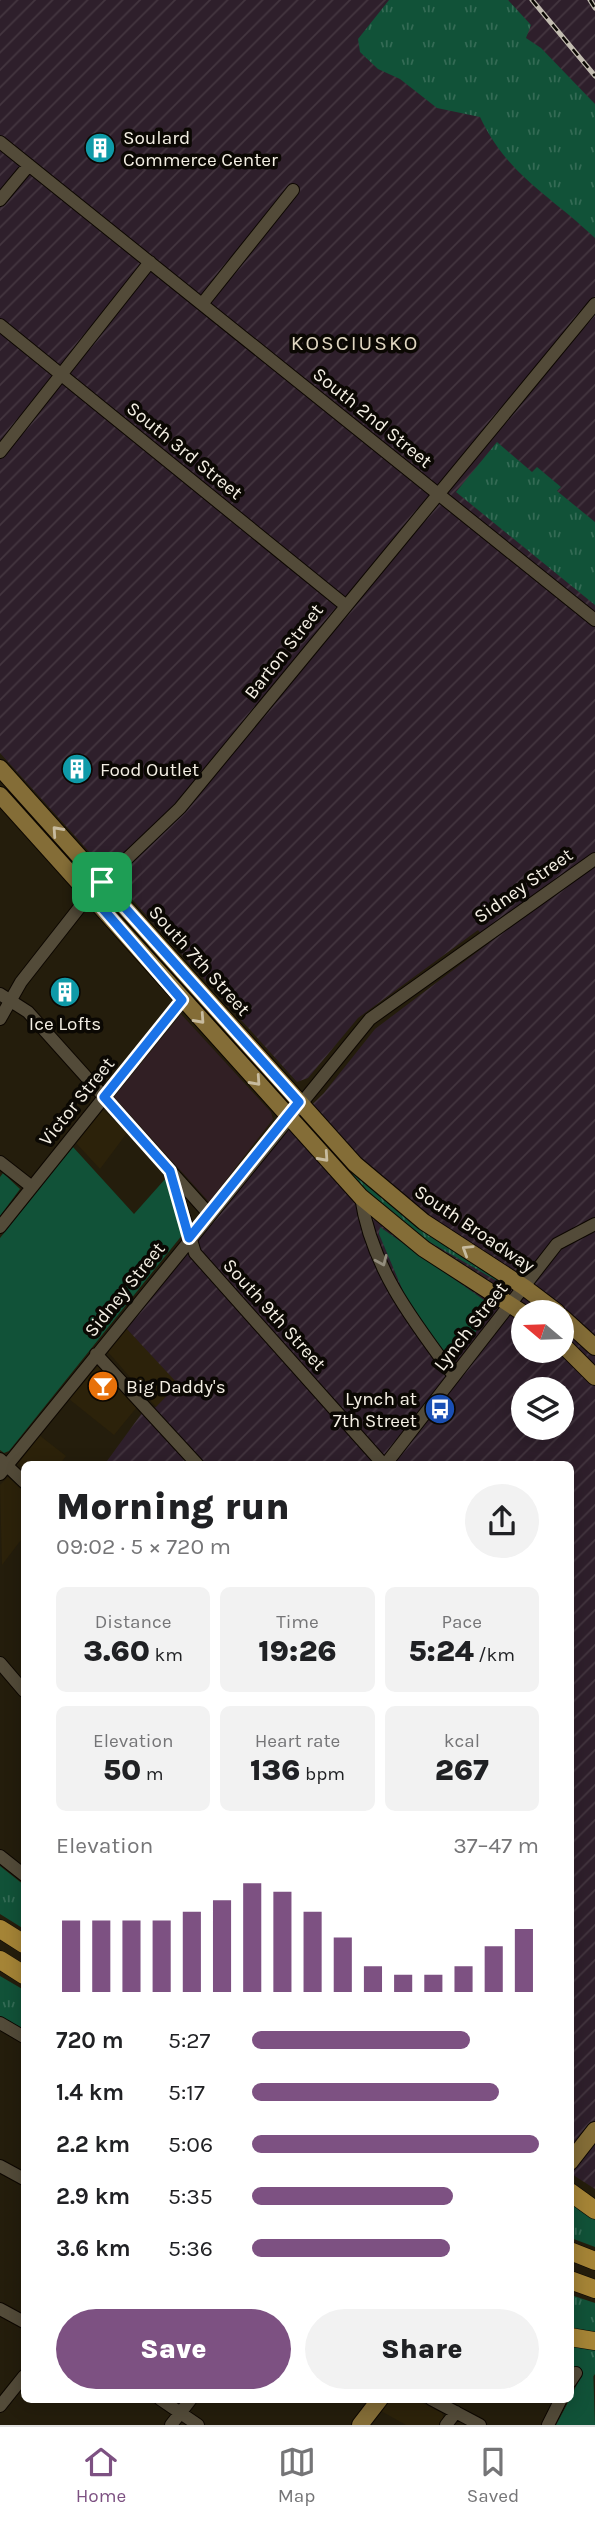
<!DOCTYPE html>
<meta charset="utf-8">
<style>
body{margin:0;font-family:Karla,sans-serif;background:#f2f2f2;color:#202124;height:100vh;display:flex;flex-direction:column;font-size:26px;white-space:nowrap}
*{box-sizing:border-box;margin:0}
p{font-size:23px;color:#757577}
.icon{flex:none;width:38px;height:38px;fill:none;stroke:currentColor;stroke-width:2;stroke-linecap:round;stroke-linejoin:round}
.map{position:relative;flex:1;overflow:hidden}
.sheet{position:absolute;left:21px;top:1461px;width:553px;height:942px;display:flex;flex-direction:column;background:#fff;border-radius:10px;box-shadow:0 4px 18px #0003}
.sheet>*{flex:none}
.needle{width:46px;rotate:289deg}
.fabs{position:absolute;left:511px;top:1300px;display:grid;gap:14px}
.fabs a{display:grid;place-items:center;width:63px;height:63px;border-radius:50%;background:#fff;box-shadow:0 4px 18px #0003;font-size:35px}
.pin{position:absolute;display:grid;place-items:center;width:60px;height:60px;color:#fff;margin:-30px;border-radius:14px;box-shadow:0 4px 10px #0006}
.round{display:grid;place-items:center;flex:none;width:74px;height:74px;border-radius:37px;background:#f2f2f2}
.summary{display:flex;align-items:center;justify-content:space-between;height:119px;padding:0 35px}
h1{font-size:38px;font-weight:800;line-height:52px}
.stats{display:grid;grid-template-columns:repeat(3,1fr);gap:10px;height:119px;padding:7px 35px}
.stats div{display:grid;align-content:center;border-radius:10px;background:#f2f2f2;text-align:center}
.stats b{font-size:30px;font-weight:800}
.stats small{font-size:19px;font-weight:400}
.stats p{font-size:19px}
.chart{height:196px;padding:14px 35px}
.chart p{display:flex;justify-content:space-between}
.chart svg{width:100%;height:126px;margin-top:7px;stroke:#7d5182;stroke-width:6}
.primary-button{display:flex;gap:14px;margin-top:auto;padding:14px 35px}
.primary-button a{flex:1;height:80px;border-radius:42px;background:#7d5182;color:#fff;font-size:28px;font-weight:800;line-height:80px;text-align:center}
.primary-button a+a{background:#f2f2f2;color:#202124}
ul{padding:0 35px;list-style:none;font-size:23px}
li{display:grid;grid-template-columns:112px 84px 1fr;align-items:center;height:52px}
li i{height:18px;border-radius:9px;background:#7d5182}
.tab-bar{display:flex;justify-content:space-around;align-items:center;height:98px;border-top:2px solid #e0e0e0;background:#fff;font-size:19px;color:#757577}
.tab-bar a{display:grid;justify-items:center;gap:4px}
.tab-bar .current{color:#7d5182}
.map>svg:first-child{display:block}
.built{fill:#2c220a}
.industrial{fill:url(#industrial-furrows);fill-rule:evenodd}
.education{fill:#311f24}
.grass{fill:url(#grass-tufts)}
.park{fill:#115238}
.lines{fill:none;stroke-linecap:round;stroke-linejoin:round}
.minor-casing{stroke:#0d0700;stroke-width:14}
.major-casing{stroke:#0d0700;stroke-width:18}
.highway-casing{stroke:#0d0700;stroke-width:19}
.minor{stroke:#534b39;stroke-width:12}
.major{stroke:#846d37;stroke-width:16}
.highway{stroke:#a58436;stroke-width:18}
.rail-casing{stroke:#c2bcb0;stroke-width:5}
.rail{stroke:#0b0803;stroke-width:2.5;stroke-dasharray:8;stroke-linecap:butt}
.oneway{stroke:#c7bb9f}
.oneway2{stroke:#938d7d}
.route-casing{stroke:#fff;stroke-width:14}
.route{stroke:#1a73e8;stroke-width:9}
.labels{text-anchor:middle;stroke-width:7;stroke-linejoin:round;paint-order:stroke}
.poi-label{font-size:19px;fill:#f4efe4;stroke:#0b0803;text-anchor:start}
.street-label{font-size:19px;fill:#f4efe4;stroke:#0b0803}
.neighbourhood-label{font-size:21px;letter-spacing:2px;fill:#e0d6c1;stroke:#0b0803}
</style>
<div class="map">
<svg width="595" height="2425" viewBox="0 0 595 2425">
<defs>
<pattern id="industrial-furrows" width="10" height="10" patternUnits="userSpaceOnUse" patternTransform="scale(1.75)"><rect width="10" height="10" fill="#2e1f2b"/><path d="M-1 1l2-2M0 10L10 0M9 11l2-2" fill="none" stroke="#43353f"/></pattern>
<pattern id="grass-tufts" width="24" height="20" patternUnits="userSpaceOnUse" patternTransform="scale(1.75)"><rect width="24" height="20" fill="#115238"/><path d="M3 7l-1-3M5 7V3M7 7l1-3M15 17l-1-3M17 17v-4M19 17l1-3" fill="none" stroke="#346b55"/></pattern>
</defs>
<rect width="100%" height="100%" fill="#241d0c"/>
<path class="built" d="M103,1110L127,1133L100,1169L76,1143Z
M126,1328L179,1384L156,1407L108,1352Z
M98,1366L137,1407L114,1435L69,1399Z
M39,1435L66,1456L59,1465H24V1472L19,1463Z
M8,1477L24,1492V1536L2,1565L0,1485Z
M390,2399H415L442,2413L444,2420L440,2425H406L381,2411Z"/>
<path class="industrial" d="M0,0H595V2189L570,2173V1465H110L107,1461L142,1413L156,1407L178,1384L126,1328L277,1139L324,1093L375,1029L489,943L478,930L358,1018L308,1078L297,1082L0,753ZM523,1312H562V1351H523ZM523,1390H562V1428H523Z"/>
<path class="education" d="M181,1014L271,1112L273,1119L209,1202L114,1097Z"/>
<path class="grass" d="M389,0H508L531,25L526,38L541,48L595,104V238C550,195 508,176 480,117L437,108L400,79L378,69L360,52L358,39Z
M497,442L532,472L537,467L561,487L557,491L595,522V605L456,492Z
M114,912L178,974L278,1089L200,1010Z
M307,1127L359,1179L498,1278L497,1281L409,1230L368,1196Z
M0,1866L24,1885V1929L0,1914Z
M0,1976L24,1990V2032L0,2019Z
M570,2198L595,2215V2247L571,2238Z
M571,2295L595,2303V2337L571,2333Z
M571,2342L595,2345V2374L559,2421L580,2378L578,2370L571,2367Z"/>
<path class="park" d="M73,1147L134,1214L166,1178L183,1234L9,1451L4,1453L0,1450V1238Z
M3,1173L20,1189L0,1216V1177Z
M380,1227L494,1307L458,1356L450,1357L444,1353L408,1303L379,1234Z
M593,2365L595,2425H556L584,2373L588,2374Z"/>
<g class="lines">
<g class="minor-casing">
<path id="minor" d="M0,142L595,620
M0,200L29,165
M202,304L293,190
M0,325L345,605
M0,452L150,262
M0,994L28,1012L209,1214
M0,1019L21,982L90,894L180,808L595,304
M0,1162L32,1187
M170,1171L195,1253L384,1465
M361,1197C371,1267 413,1321 454,1376
M0,1227L182,1000
M96,1354L198,1465
M0,1459L24,1482
M385,1465L557,1244L595,1224
M0,1474L370,1019L595,859
M0,1663L24,1691
M0,1856L24,1875
M0,2023L24,2037
M0,2166L24,2179
M0,2309L24,2322
M570,2382L576,2373
M160,2399L198,2425
M431,2399L480,2425
M0,2406L24,2376
M171,2425L191,2399
M446,2425L456,2412
M548,2425L561,2399"/>
</g>
<g class="major-casing">
<path id="major" d="M0,768L355,1164L424,1222L524,1287L557,1312
M0,795L361,1197L424,1249L523,1313
M562,1317L595,1347
M562,1344L595,1377
M570,2162L595,2130
M360,2425L380,2399"/>
</g>
<g class="highway-casing">
<path id="highway" d="M0,1929L24,1944
M0,1960L24,1975
M570,2192L595,2210
M570,2251L595,2261
M570,2280L595,2289
M570,2337L595,2341"/>
</g>
<use href="#minor" class="minor"/>
<use href="#major" class="major"/>
<use href="#highway" class="highway"/>
<g class="rail-casing">
<path id="rail" d="M532,0L595,76
M590,0L595,8"/>
</g>
<use href="#rail" class="rail"/>
</g>
<defs><path id="oneway-chevron" d="M-2-3.5L2.5 0L-2 3.5" fill="none" stroke-width="1.6" stroke-linecap="round" stroke-linejoin="round" transform="scale(1.75)"/></defs>
<g class="oneway">
<use href="#oneway-chevron" transform="translate(57 831) rotate(-132)"/>
<use href="#oneway-chevron" transform="translate(200 1019) rotate(48)"/>
<use href="#oneway-chevron" transform="translate(256 1081) rotate(48)"/>
<use href="#oneway-chevron" transform="translate(324 1157) rotate(48)"/>
<use href="#oneway-chevron" transform="translate(467 1250) rotate(-148)"/>
</g>
<use class="oneway2" href="#oneway-chevron" transform="translate(382 1261) rotate(66)"/>
<g class="lines">
<g class="route-casing">
<path id="route" d="M102,882L299,1102L189,1238L170,1171L104,1097L182,1000L90,894Z"/>
</g>
<use href="#route" class="route"/>
</g>
<defs>
<g id="building-disc" transform="scale(1.575)"><circle r="9.5" fill="#0f9aa8" stroke="#0b0803"/><path d="M-4-6H4V6H1V3H-1V6H-4ZM-2.5-4.3h1.7v1.8h-1.7ZM.8-4.3h1.7v1.8H.8ZM-2.5-1h1.7V.8h-1.7ZM.8-1h1.7V.8H.8Z" fill="#fff"/></g>
<g id="bar-disc" transform="scale(1.575)"><circle r="9.5" fill="#e8710a" stroke="#0b0803"/><path d="M-6-5H6L.8 .8V4.5H3.5V6h-7V4.5H-.8V.8Z" fill="#fff"/></g>
<g id="bus-disc" transform="scale(1.575)"><circle r="9.5" fill="#1a4fb4" stroke="#0b0803"/><path d="M-5-6H5V4H4V6H2V4H-2V6H-4V4H-5ZM-3.5-4V0h7V-4ZM-3.5 1.2v1.5H-2V1.2ZM2 1.2v1.5H3.5V1.2Z" fill="#fff"/></g>
</defs>
<g fill-rule="evenodd">
<use href="#building-disc" x="100" y="148"/>
<use href="#building-disc" x="77" y="769"/>
<use href="#building-disc" x="65" y="992"/>
<use href="#bar-disc" x="103" y="1386"/>
<use href="#bus-disc" x="440" y="1409"/>
</g>
<g class="labels">
<g class="poi-label">
<text x="123" y="144">Soulard<tspan x="123" dy="22">Commerce Center</tspan></text>
<text x="100" y="776">Food Outlet</text>
<text x="65" y="1030" text-anchor="middle">Ice Lofts</text>
<text x="126" y="1393">Big Daddy's</text>
<text x="417" y="1405" text-anchor="end">Lynch at<tspan x="417" dy="22">7th Street</tspan></text>
</g>
<g class="street-label">
<text transform="translate(373 417) rotate(39)" y="7">South 2nd Street</text>
<text transform="translate(185 450) rotate(39)" y="7">South 3rd Street</text>
<text transform="translate(283 651) rotate(-52)" y="7">Barton Street</text>
<text transform="translate(523 885) rotate(-35)" y="7">Sidney Street</text>
<text transform="translate(200 960) rotate(48)" y="7">South 7th Street</text>
<text transform="translate(76 1101) rotate(-51)" y="7">Victor Street</text>
<text transform="translate(475 1228) rotate(34)" y="7">South Broadway</text>
<text transform="translate(124 1289) rotate(-51)" y="7">Sidney Street</text>
<text transform="translate(275 1314) rotate(48)" y="7">South 9th Street</text>
<text transform="translate(470 1326) rotate(-52)" y="7">Lynch Street</text>
</g>
<g class="neighbourhood-label">
<text x="355" y="350">KOSCIUSKO</text>
</g>
</g>
</svg>
<div class="fabs">
<a><svg class="needle" viewBox="-14 -14 28 28"><path d="M0-13l5 13h-10z" fill="#e53935"/><path d="M0 13l5-13h-10z" fill="#757577"/></svg></a>
<a><svg class="icon" aria-label="layers" viewBox="0 0 24 24"><path d="M12 4l9 5-9 5-9-5zM3 14l9 5 9-5"/></svg></a>
</div>
<div class="pin" style="left:102px;top:882px;background:#1e9e55"><svg class="icon" aria-label="arrive" viewBox="0 0 24 24"><path d="M6 21V4h12l-3 4 3 4H6"/></svg></div>
<section class="sheet">
<div class="summary"><div><h1>Morning run</h1><p>09:02 · 5 × 720 m</p></div><a class="round"><svg class="icon" aria-label="share" viewBox="0 0 24 24"><path d="M12 15V3M7 8l5-5 5 5M5 13v7h14v-7"/></svg></a></div>
<div class="stats">
<div><p>Distance</p><b>3.60<small> km</small></b></div>
<div><p>Time</p><b>19:26</b></div>
<div><p>Pace</p><b>5:24<small> /km</small></b></div>
</div>
<div class="stats">
<div><p>Elevation</p><b>50<small> m</small></b></div>
<div><p>Heart rate</p><b>136<small> bpm</small></b></div>
<div><p>kcal</p><b>267</b></div>
</div>
<div class="chart"><p><span>Elevation</span>37–47 m</p>
<svg viewBox="0 0 160 44" preserveAspectRatio="none"><path d="M5 44V19M15 44V19M25 44V19M35 44V19M45 44V16M55 44V12M65 44V6M75 44V9M85 44V16M95 44V25M105 44V35M115 44V38M125 44V38M135 44V35M145 44V28M155 44V22"/></svg>
</div>
<ul>
<li><b>720 m</b>5:27<i style="width:76%"></i></li>
<li><b>1.4 km</b>5:17<i style="width:86%"></i></li>
<li><b>2.2 km</b>5:06<i style="width:100%"></i></li>
<li><b>2.9 km</b>5:35<i style="width:70%"></i></li>
<li><b>3.6 km</b>5:36<i style="width:69%"></i></li>
</ul>
<div class="primary-button"><a>Save</a><a>Share</a></div>
</section>
</div>
<nav class="tab-bar">
<a class="current"><svg class="icon" aria-label="home" viewBox="0 0 24 24"><path d="M3 11l9-7 9 7M6 9v11h12V9"/></svg>Home</a>
<a><svg class="icon" aria-label="map" viewBox="0 0 24 24"><path d="M3 6l6-2 6 2 6-2v14l-6 2-6-2-6 2zM9 4v14M15 6v14"/></svg>Map</a>
<a><svg class="icon" aria-label="saved" viewBox="0 0 24 24"><path d="M7 4h10v16l-5-4-5 4z"/></svg>Saved</a>
</nav>
